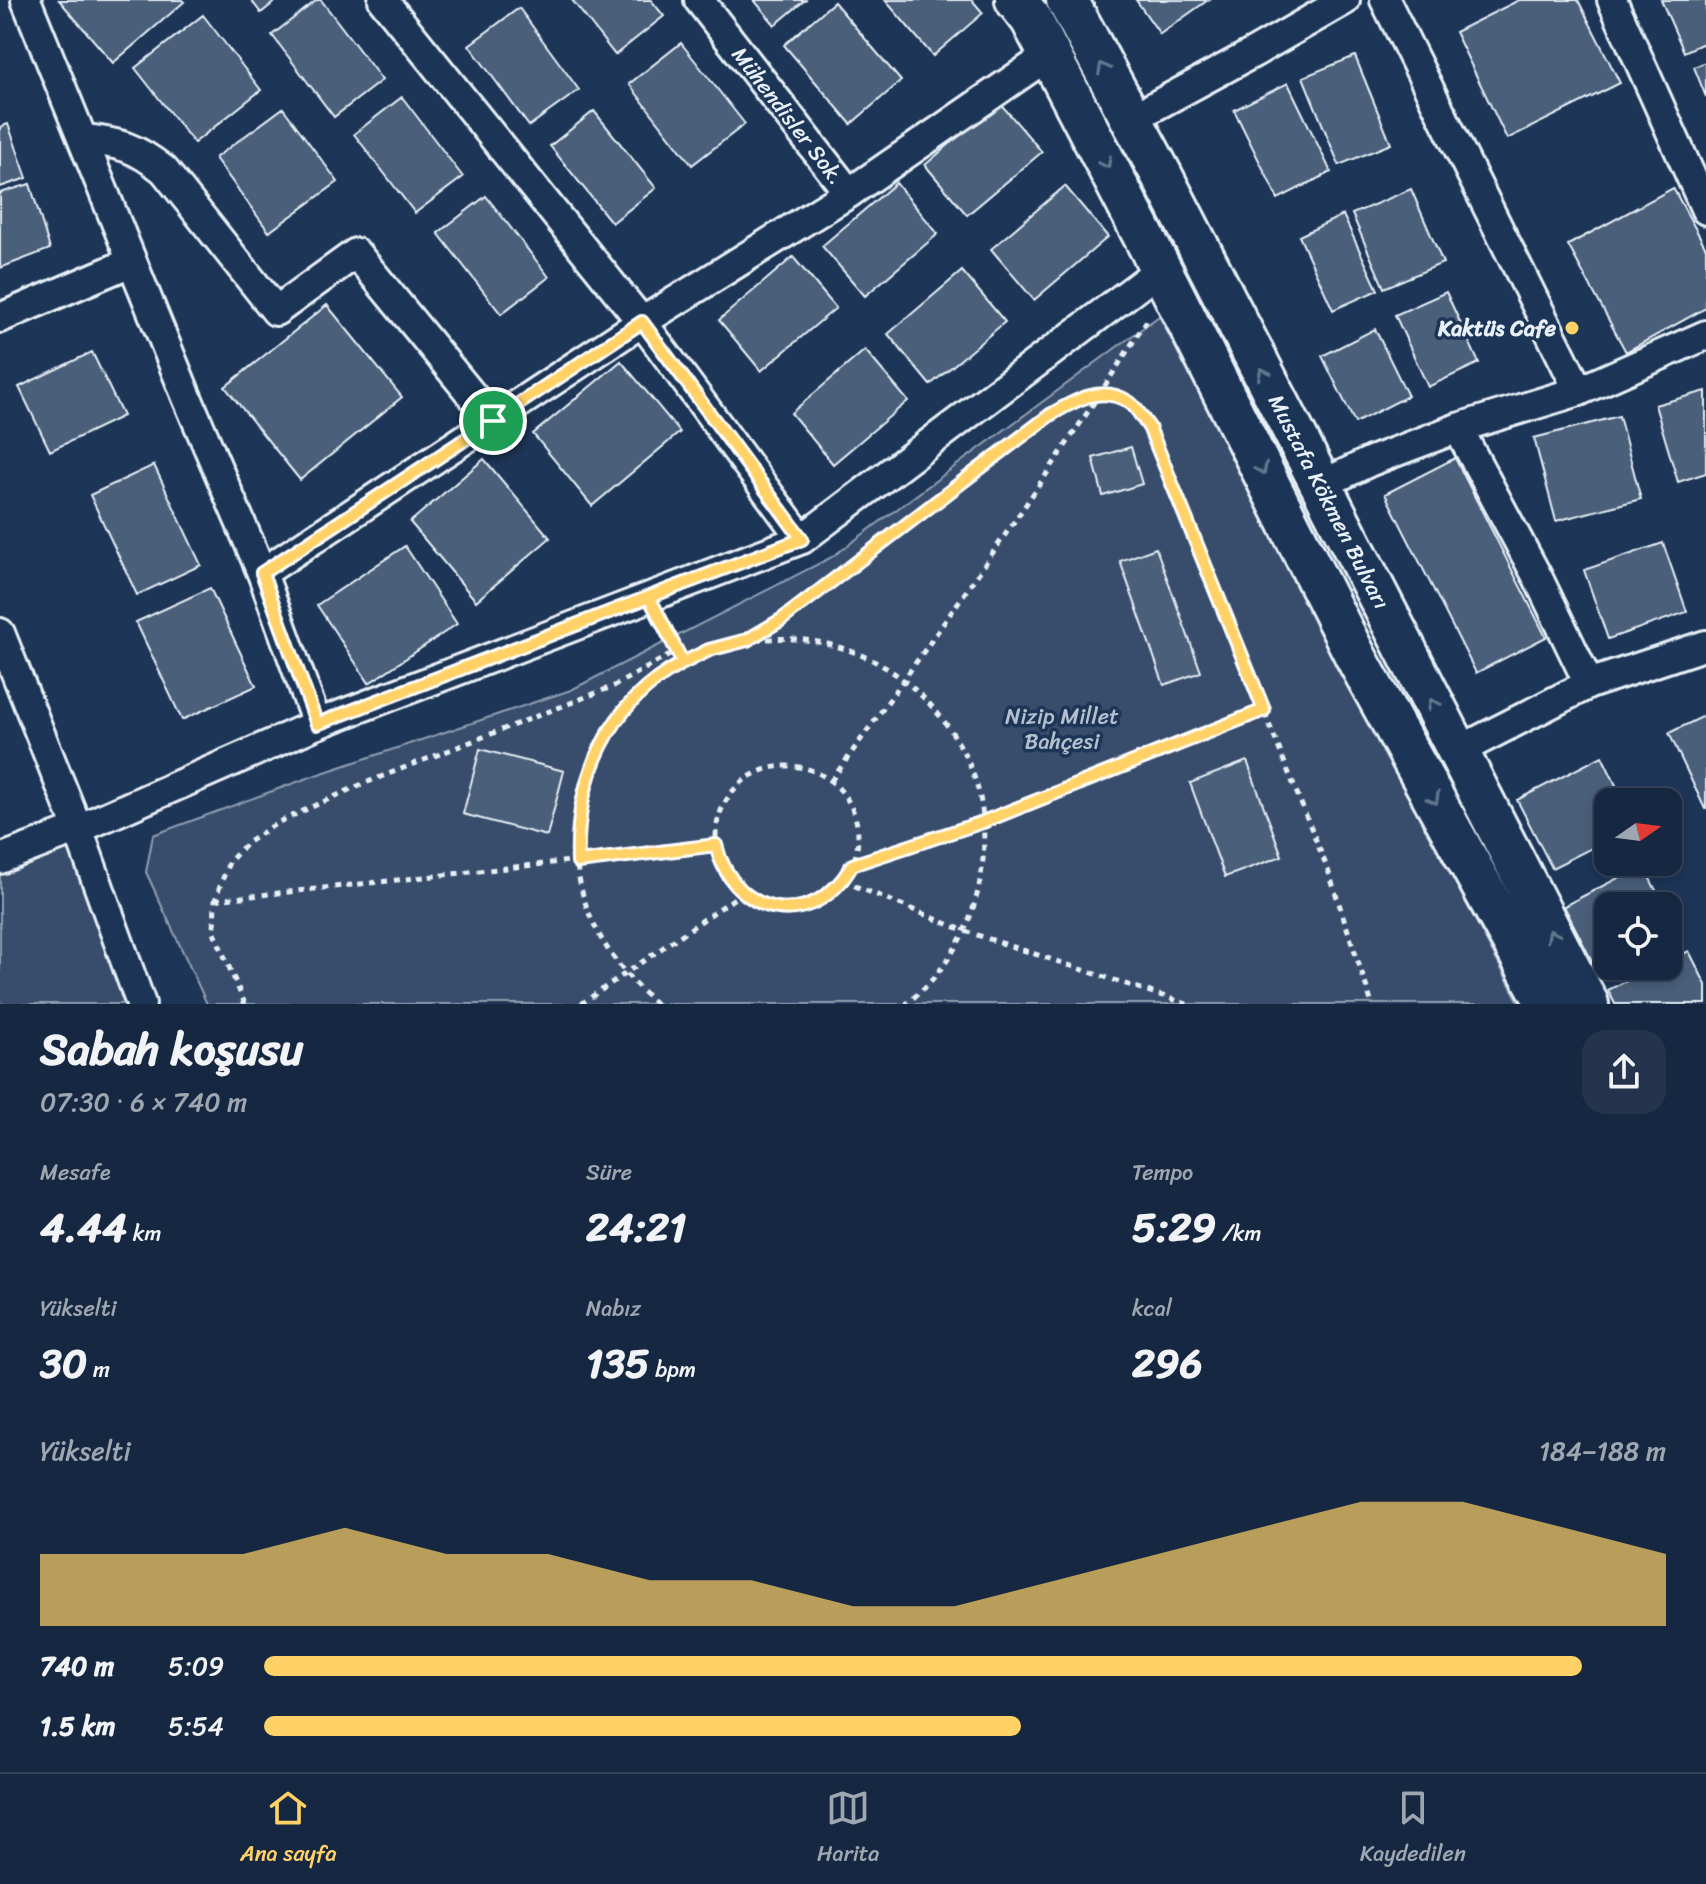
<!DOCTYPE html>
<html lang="tr">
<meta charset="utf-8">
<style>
body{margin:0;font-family:Sriracha,sans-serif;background:#23344c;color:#f1f3f6;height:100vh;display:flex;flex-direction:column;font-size:30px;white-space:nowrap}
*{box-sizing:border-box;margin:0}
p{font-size:26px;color:#9ea6b1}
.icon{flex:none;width:44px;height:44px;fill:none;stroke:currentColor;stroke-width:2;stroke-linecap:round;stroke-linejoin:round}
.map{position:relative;height:1004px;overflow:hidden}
.sheet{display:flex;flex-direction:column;background:#162841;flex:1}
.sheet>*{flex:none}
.needle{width:52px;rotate:76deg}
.tools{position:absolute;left:1594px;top:788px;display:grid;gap:16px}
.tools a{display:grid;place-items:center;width:88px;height:88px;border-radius:16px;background:#162841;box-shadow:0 4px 12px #0003,0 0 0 2px #35445a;font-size:40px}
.pin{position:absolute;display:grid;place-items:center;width:68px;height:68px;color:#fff;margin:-34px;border:4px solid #fff;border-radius:50%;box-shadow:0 2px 8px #0007}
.round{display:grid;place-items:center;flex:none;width:84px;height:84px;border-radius:24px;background:#23344c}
.head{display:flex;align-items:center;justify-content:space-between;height:136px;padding:0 40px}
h1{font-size:44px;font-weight:700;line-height:60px}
.metrics{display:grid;grid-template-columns:repeat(3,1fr);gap:12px;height:136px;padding:8px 40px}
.metrics div{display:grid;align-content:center}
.metrics b{font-size:40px;font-weight:700}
.metrics small{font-size:22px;font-weight:400}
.metrics p{font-size:22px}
.chart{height:224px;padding:16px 40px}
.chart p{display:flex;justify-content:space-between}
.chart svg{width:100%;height:144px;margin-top:8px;fill:#ffd166;opacity:.7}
ul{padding:0 40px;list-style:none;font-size:26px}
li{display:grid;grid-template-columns:128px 96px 1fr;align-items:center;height:60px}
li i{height:20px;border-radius:10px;background:#ffd166}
.tab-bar{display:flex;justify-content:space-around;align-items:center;height:112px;border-top:2px solid #35445a;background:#162841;font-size:22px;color:#9ea6b1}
.tab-bar a{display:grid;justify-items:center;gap:4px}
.tab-bar .on{color:#ffd166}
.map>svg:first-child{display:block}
.green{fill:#374d6c;stroke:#909fb2;stroke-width:2}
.building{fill:#495e7a;stroke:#e8f1f8;stroke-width:2}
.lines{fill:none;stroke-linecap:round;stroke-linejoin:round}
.street-casing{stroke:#e8f1f8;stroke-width:34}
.secondary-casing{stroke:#e8f1f8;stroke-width:46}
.path{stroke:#e8f1f8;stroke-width:5;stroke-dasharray:6 6;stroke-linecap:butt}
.street{stroke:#1d3557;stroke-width:28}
.secondary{stroke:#1d3557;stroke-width:40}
.oneway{stroke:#64778f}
.route-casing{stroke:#fff;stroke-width:16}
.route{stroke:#ffd166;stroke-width:10}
.poi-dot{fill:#ffd166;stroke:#1d3557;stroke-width:3}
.labels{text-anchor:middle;stroke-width:7;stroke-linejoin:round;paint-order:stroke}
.street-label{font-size:22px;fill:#e8f1f8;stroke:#1d3557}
.poi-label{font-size:22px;font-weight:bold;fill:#e8f1f8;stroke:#1d3557;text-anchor:end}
.park-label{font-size:22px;fill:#b3c0ce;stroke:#1d3557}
</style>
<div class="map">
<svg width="1706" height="1004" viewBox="0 0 1706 1004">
<rect width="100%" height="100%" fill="#1d3557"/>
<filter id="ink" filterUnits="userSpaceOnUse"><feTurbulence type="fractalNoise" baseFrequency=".0125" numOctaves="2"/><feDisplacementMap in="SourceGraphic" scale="16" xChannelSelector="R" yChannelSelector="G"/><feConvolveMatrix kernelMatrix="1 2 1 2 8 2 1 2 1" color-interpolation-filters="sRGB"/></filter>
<g filter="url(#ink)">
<path class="green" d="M1159,316L1341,668L1520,1004H207L146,872L153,835L316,775L571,690L832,557Z
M78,829L141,1004H0V859Z"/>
<path class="building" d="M59,0H182L184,2L113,63Z
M251,0H277L261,13Z
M317,0H321L382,80L334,117L272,35Z
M572,0H651L664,16L615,55Z
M754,0H805L775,25Z
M885,0H972L983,13L933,56Z
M1136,0H1208L1160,34Z
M1519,0H1578L1620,83L1507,139L1455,32Z
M1661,0H1706V42L1684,52Z
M834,2L901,81L851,124L784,45Z
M519,8L579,90L529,126L469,45Z
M203,15L261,90L194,143L135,68Z
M681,43L745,124L692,165L629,84Z
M1355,56L1391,144L1339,165L1303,77Z
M1706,62V97L1694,67Z
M1288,83L1331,172L1278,199L1234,110Z
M402,97L463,177L415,213L354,134Z
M999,102L1042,152L967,215L925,165Z
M283,108L338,182L269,232L215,158Z
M594,111L656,188L612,223L550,146Z
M8,124L27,178L0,187V127Z
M896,183L938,234L865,296L822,246Z
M30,184L50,249L0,268V193Z
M1065,186L1108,237L1034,300L991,249Z
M1673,188L1706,248V308L1626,352L1568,245Z
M1411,189L1443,263L1384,288L1352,214Z
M486,196L549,277L501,314L438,233Z
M1343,215L1378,290L1333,310L1299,236Z
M793,257L836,308L761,371L719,320Z
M962,271L1005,322L930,385L888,334Z
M1446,292L1479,363L1428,387L1395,315Z
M327,305L402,397L300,480L225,387Z
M1375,329L1408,396L1355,423L1322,356Z
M865,350L908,401L833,464L791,413Z
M92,352L123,416L50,451L19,387Z
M621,361L680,432L592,506L533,434Z
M1706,391V473L1678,482L1655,405Z
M1619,416L1641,499L1556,521L1534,438Z
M1131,447L1142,484L1103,496L1093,458Z
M1455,458L1546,637L1476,673L1385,494Z
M484,459L550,538L476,601L410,522Z
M154,465L201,565L137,595L90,495Z
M1663,543L1687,612L1608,639L1584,570Z
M405,546L457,624L369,683L317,605Z
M1156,548L1201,672L1164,685L1120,561Z
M210,588L256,686L182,720L136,622Z
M1706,715V809H1705L1669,733Z
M480,749L564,771L547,836L463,814Z
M1602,756L1624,802H1608V840L1552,868L1517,800Z
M1247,761L1282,856L1225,877L1190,783Z
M1643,865L1664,906H1608V963L1596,969L1564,906Z
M1689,951L1706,985V1004H1615L1608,990L1657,966H1668V961Z"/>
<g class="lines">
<g class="street-casing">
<g id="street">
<path d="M26,0L186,395L262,573L317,724"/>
<path d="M383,0L642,322L802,539L1161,269"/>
<path id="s1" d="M699,0L849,193"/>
<path d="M1385,0L1579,391"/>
<path d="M1612,0L1706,210"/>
<path d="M1131,119L1253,53L1345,0"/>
<path d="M84,139C120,143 135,147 164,170L276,311L356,253L493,421"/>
<path d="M0,318L131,262"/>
<path d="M1458,428L1538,578L1589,684"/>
<path d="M1321,485L1371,461L1458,428L1579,391L1706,335"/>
<path d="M262,573L642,322L849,193L1049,55"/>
<path d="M0,633L78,829L141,1004"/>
<path d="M1458,751L1589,684L1706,645"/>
<path d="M0,859L78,829L317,724L802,539"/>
</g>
</g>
<g class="secondary-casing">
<g id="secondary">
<path d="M1016,0L1031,19L1169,285L1357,659L1547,1004"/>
<path id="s2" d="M1067,0L1160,172L1588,1004"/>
</g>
</g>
<path class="path" d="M662,623L683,663
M747,640L781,620L1050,415C1074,401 1101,384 1129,402C1137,407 1143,420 1149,427L1328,870L1372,1004
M716 837a71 71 0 1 1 142 0a71 71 0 1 1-142 0Z
M831,781C940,630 1048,477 1147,320
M853,864L983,822L1264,710
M843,881L965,931L1187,1004
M215,900L716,845
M245,1004L214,932L215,900L229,862L247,843L277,823L360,785L614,686L677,651
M581,1004L742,893
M656,1004C616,968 586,926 578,872C559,741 674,624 805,640C845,645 883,661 913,688C950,720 979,768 983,818C989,890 964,958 906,1004"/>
<use href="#street" class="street"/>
<use href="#secondary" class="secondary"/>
</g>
<defs><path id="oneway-chevron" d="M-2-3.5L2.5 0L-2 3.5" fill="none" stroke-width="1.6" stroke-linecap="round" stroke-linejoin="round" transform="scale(2)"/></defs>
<g class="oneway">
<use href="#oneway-chevron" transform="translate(1103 68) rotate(-118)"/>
<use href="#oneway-chevron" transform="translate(1106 163) rotate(62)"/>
<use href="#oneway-chevron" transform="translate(1263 373) rotate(-117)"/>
<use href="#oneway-chevron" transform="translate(1262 469) rotate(63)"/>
<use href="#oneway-chevron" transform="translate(1433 704) rotate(-117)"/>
<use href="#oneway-chevron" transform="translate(1434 799) rotate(61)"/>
<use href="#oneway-chevron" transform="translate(1552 935) rotate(-117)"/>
</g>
</g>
<g class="lines" filter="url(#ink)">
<g class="route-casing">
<path id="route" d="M493,421L642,322L802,539L649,597L683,663C607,703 575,780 578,862L716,845C734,919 815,932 852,865L983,822L1264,710L1149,427C1143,420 1137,407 1129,402C1101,384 1074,401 1050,415L781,620L747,640L709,650L683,663L649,597L317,724L262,573L493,421"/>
</g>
<use href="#route" class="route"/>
</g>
<circle class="poi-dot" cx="1572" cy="328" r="8"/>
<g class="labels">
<g class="street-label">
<text dy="8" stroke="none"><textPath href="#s1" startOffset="146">Mühendisler Sok.</textPath></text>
<text dy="8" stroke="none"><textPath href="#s2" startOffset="566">Mustafa Kökmen Bulvarı</textPath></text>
</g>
<g class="poi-label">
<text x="1556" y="336">Kaktüs Cafe</text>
</g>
<g class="park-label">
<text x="1062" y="724">Nizip Millet<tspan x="1062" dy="25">Bahçesi</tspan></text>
</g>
</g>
</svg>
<div class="tools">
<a><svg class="needle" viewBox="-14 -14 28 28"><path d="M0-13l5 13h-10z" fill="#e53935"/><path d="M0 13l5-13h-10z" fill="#9ea6b1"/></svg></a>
<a><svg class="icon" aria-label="locate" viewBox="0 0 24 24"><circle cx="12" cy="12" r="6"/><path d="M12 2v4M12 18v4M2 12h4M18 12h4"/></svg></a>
</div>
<div class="pin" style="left:493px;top:421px;background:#1e9e55"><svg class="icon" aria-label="arrive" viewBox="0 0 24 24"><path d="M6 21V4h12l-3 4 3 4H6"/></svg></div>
</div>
<section class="sheet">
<div class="head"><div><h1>Sabah koşusu</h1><p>07:30 · 6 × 740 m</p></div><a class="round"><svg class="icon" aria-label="share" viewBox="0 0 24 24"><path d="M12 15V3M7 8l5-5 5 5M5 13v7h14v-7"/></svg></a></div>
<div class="metrics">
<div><p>Mesafe</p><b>4.44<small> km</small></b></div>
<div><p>Süre</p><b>24:21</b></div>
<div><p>Tempo</p><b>5:29<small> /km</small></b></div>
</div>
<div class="metrics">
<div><p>Yükselti</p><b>30<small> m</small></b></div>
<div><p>Nabız</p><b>135<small> bpm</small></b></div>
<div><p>kcal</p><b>296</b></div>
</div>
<div class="chart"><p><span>Yükselti</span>184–188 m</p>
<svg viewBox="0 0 160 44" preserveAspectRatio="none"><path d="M0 44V22L10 22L20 22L30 14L40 22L50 22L60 30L70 30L80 38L90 38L100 30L110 22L120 14L130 6L140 6L150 14L160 22V44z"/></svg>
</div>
<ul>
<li><b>740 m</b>5:09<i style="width:94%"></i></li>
<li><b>1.5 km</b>5:54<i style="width:54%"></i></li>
</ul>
</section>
<nav class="tab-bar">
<a class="on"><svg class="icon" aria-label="home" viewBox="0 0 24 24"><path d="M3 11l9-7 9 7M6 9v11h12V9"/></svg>Ana sayfa</a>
<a><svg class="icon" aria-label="map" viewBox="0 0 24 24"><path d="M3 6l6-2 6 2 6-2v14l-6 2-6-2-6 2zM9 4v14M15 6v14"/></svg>Harita</a>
<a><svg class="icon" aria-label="saved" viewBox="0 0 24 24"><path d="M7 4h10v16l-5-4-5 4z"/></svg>Kaydedilen</a>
</nav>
